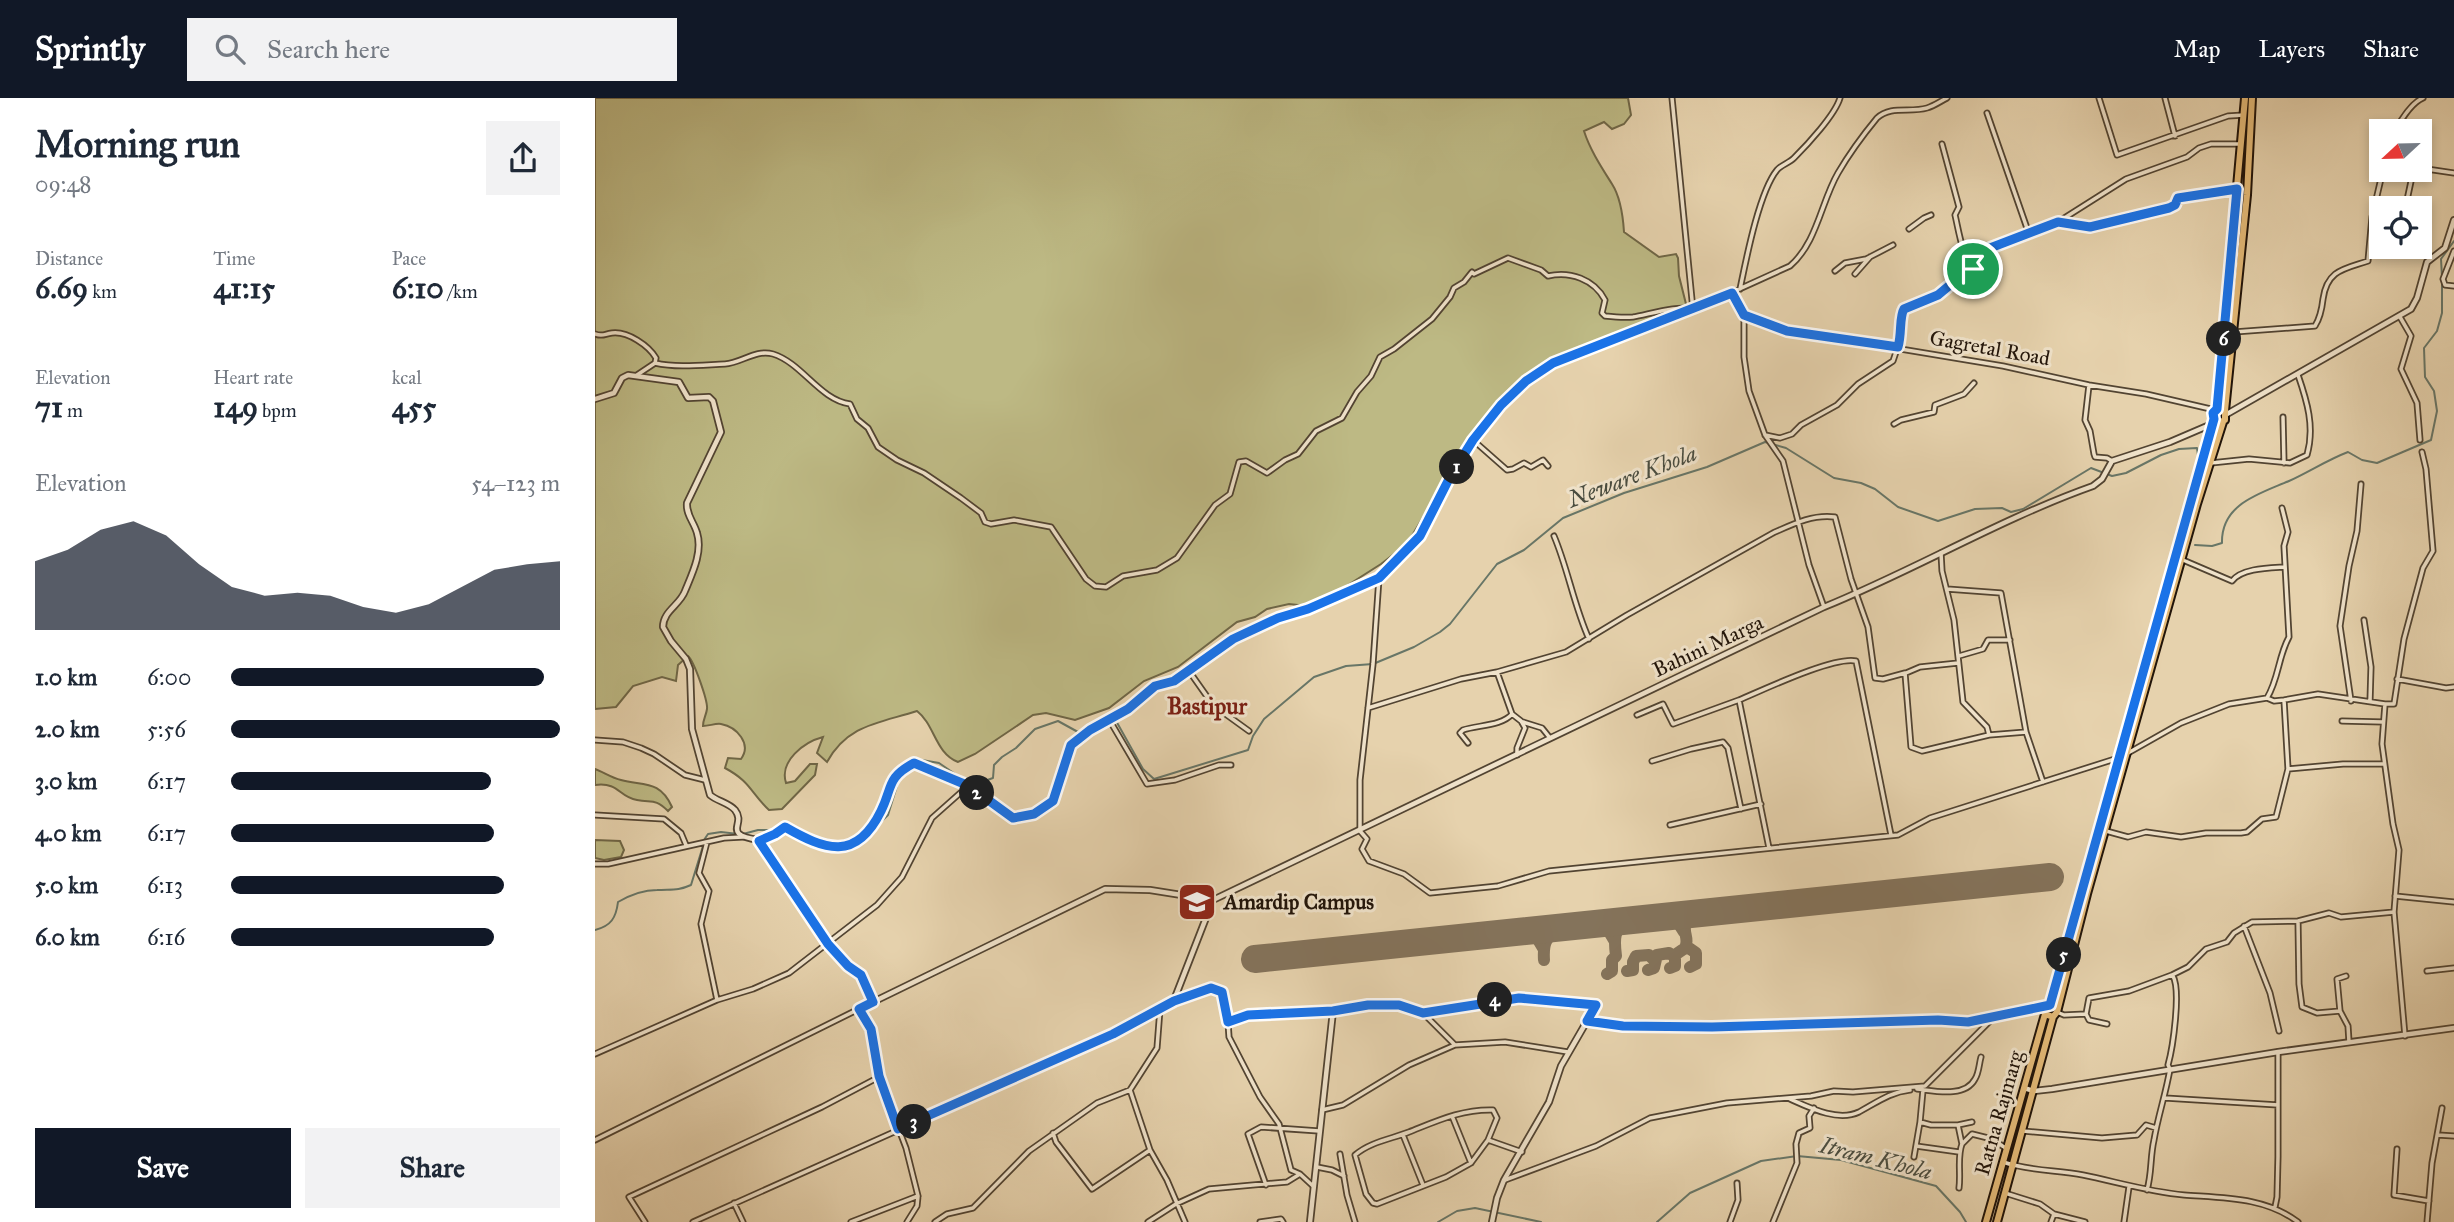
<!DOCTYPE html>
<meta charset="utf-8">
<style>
body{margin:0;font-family:"IM FELL Great Primer",serif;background:#f2f2f3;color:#1f2937;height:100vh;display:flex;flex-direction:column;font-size:26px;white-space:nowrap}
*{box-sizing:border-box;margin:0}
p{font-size:23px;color:#747a83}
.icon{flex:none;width:38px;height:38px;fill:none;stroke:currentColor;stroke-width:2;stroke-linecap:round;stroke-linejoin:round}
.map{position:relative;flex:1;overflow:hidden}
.drawer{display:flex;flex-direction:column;background:#fff;width:595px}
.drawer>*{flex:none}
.needle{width:46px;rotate:248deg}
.buttons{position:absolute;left:1774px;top:21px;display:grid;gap:14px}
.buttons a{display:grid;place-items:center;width:63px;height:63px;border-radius:0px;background:#fff;box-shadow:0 4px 10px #0003;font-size:35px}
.pin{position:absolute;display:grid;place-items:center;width:60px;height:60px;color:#fff;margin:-30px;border:4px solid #fff;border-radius:50%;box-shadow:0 2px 7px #0007}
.km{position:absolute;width:35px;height:35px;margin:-18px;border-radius:50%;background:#222;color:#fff;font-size:19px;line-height:35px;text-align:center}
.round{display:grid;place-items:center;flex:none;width:74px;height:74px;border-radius:0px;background:#f2f2f3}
.summary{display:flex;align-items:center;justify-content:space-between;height:119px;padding:0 35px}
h1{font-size:38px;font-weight:700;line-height:52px}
.figures{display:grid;grid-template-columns:repeat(3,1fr);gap:10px;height:119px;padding:7px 35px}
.figures div{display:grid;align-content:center}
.figures b{font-size:30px;font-weight:700}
.figures small{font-size:19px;font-weight:400}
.figures p{font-size:19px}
.chart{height:196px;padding:14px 35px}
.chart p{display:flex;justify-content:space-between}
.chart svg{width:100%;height:126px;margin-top:7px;fill:#111827;opacity:.7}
.primary-button{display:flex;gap:14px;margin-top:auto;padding:14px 35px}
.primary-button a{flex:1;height:80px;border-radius:0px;background:#111827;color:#fff;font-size:28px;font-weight:700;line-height:80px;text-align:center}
.primary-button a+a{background:#f2f2f3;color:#1f2937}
ul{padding:0 35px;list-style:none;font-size:23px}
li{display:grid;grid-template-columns:112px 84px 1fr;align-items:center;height:52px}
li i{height:18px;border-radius:9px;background:#111827}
header{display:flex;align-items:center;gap:42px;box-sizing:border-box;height:98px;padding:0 35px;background:#111827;color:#fff}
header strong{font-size:33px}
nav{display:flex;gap:38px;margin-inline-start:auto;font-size:24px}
.search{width:490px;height:63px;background:#f2f2f3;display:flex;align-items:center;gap:18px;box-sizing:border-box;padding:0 24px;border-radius:0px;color:#747a83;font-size:26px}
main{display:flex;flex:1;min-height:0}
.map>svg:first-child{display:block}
.green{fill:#bdb984;stroke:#6f6646;stroke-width:2}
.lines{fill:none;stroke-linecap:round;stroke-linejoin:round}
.stream{stroke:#687667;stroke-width:2}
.taxiway{stroke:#84735b;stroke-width:12}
.runway{stroke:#84735b;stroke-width:28}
.minor-casing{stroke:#524432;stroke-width:7}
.tertiary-casing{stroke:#524432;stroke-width:8}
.primary-casing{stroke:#211409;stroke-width:10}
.minor{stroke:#efe2ca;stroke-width:3.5}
.tertiary{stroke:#efe2ca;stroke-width:4.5}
.primary{stroke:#e3b976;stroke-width:6}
.route-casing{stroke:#fff;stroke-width:14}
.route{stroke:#1a73e8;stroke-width:9}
.labels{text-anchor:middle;stroke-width:6;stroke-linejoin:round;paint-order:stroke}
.street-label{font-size:21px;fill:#211409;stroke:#efe2ca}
.poi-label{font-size:21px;font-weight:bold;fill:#211409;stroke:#efe2ca;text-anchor:start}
.water-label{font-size:23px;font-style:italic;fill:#4a4d40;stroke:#efe2ca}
.neighbourhood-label{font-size:23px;font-weight:bold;fill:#7a1f14;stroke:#efe2ca}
</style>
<header>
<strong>Sprintly</strong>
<div class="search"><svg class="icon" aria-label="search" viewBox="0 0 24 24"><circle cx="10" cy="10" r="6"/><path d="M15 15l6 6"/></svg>Search here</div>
<nav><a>Map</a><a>Layers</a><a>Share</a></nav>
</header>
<main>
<section class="drawer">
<div class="summary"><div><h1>Morning run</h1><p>09:48</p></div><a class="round"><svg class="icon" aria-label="share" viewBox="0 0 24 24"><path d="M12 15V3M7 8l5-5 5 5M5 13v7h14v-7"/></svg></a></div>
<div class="figures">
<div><p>Distance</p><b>6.69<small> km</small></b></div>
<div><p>Time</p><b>41:15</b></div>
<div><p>Pace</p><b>6:10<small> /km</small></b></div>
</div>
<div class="figures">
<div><p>Elevation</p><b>71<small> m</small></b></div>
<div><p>Heart rate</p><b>149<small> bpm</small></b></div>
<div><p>kcal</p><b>455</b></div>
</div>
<div class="chart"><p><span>Elevation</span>54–123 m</p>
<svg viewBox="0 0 160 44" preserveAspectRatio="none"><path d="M0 44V20L10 16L20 9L30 6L40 11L50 21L60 29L70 32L80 31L90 32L100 36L110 38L120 35L130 29L140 23L150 21L160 20V44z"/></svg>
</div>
<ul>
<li><b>1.0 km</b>6:00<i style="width:95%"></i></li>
<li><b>2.0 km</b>5:56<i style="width:100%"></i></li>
<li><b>3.0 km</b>6:17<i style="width:79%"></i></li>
<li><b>4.0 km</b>6:17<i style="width:80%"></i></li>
<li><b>5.0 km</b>6:13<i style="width:83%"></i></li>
<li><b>6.0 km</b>6:16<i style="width:80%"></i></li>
</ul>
<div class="primary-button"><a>Save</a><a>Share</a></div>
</section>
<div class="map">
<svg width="1859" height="1124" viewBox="0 0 1859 1124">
<rect width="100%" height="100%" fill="#e6d2ad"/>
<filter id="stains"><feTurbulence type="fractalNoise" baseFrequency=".00286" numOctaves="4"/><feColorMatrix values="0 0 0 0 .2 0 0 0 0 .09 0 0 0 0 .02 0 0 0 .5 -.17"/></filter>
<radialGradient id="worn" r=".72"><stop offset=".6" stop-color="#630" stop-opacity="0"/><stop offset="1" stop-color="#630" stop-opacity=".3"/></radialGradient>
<path class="green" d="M0,0H1033L1036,17L1029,26L1017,31L1009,24L989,33C995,52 1007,70 1017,86C1026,100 1028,118 1029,134L1064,159L1081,156L1083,160L1084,178L1092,210L957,265L923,286L912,295L906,311L875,341L812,446L786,466L731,501L712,508L694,506L672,511L660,519L642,524L583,569L549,583L514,610L480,622L451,615L438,617L380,656L363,664C340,655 340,627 322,613C285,625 253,626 232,664L222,655L228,639C209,644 184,663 191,685L200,683L215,666H222L220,677L187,711L174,712C155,694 156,684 130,670L133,660L146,661C157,646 142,629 126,626C121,625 114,628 108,628C108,621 111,618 112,611C113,603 99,563 93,558L83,567L81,583L67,579L38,588L21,609L0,611Z
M0,671C8,674 17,680 26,682C49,688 65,682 77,709L73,713C60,700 57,705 42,702C23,699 25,684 0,687Z
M0,742L25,743L29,752L26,759L9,762L0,760Z"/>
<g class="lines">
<path class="stream" d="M1847,179L1846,161L1859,143
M1583,438L1599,383
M1600,447L1617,448L1627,445C1626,406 1664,396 1694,383C1714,374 1732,362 1753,354L1767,362L1782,365L1836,342L1842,313L1839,293L1830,279L1829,250L1842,233L1847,215V184
M520,621L548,671L559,681L653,652L658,638L669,621L719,579L751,568L778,566L819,549L845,534L855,526L902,466L929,452L968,420L1029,395L1112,369L1170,344L1191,350L1239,380L1266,385L1280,391L1303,409L1343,423L1380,411L1407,410L1416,414L1428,411L1496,370L1517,378L1531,375L1566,357L1584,351L1602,350L1604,364
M148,736L163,732H186L240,754L257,752L293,717L305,678L322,669L327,662L344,665L366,680L381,686L398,680L399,667L407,659L421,650L440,631L463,623L483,634L516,619
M109,742L113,736L126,734L143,736
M0,832C16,828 21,820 23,804C35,797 48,792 62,792C76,791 83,793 96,787L108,748
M843,1124L862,1113L880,1110L946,1124
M1062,1124L1095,1095L1166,1063L1202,1058L1246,1062L1341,1088L1365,1114L1371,1124"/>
<path class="taxiway" d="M1072,819L1082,823L1089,834
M999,826L1013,832L1019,842
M931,834L942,840L948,850
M1091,848L1101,855V866L1095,869
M949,862C948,846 950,839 965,830
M1075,870L1080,868V857C1081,856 1089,851 1090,850C1097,837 1078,828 1104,816
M1053,872L1059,870L1062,857L1074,855L1080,859
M1032,873L1038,872V864L1041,858L1054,857L1059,862
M1012,876L1017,873V862L1021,858C1019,842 1018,830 1034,823"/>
<path class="runway" d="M660,861L1455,779"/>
<g class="minor-casing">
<path id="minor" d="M1504,0L1522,57L1633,18L1649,17
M1570,0L1580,38
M1392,15L1434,136
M1800,33C1806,22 1816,5 1828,0
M1347,46L1364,109L1360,117C1364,134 1367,157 1378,171
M1825,70L1859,75
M1806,110L1812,102L1818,74L1821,72
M1467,123L1495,129L1574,110L1579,107L1583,100L1640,92
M1314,131L1329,120L1336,117
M1776,153L1797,149
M1859,153L1848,181L1850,187L1859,188
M1240,173L1250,165L1271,161L1298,147
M1260,176L1275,159
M1145,191C1151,162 1164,94 1182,72C1186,67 1194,65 1199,60C1212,47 1240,17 1245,0
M1137,195L1149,217L1185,231L1408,268L1494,287L1551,296L1620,312
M1149,217V259L1154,293L1170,337L1188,363L1214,467L1229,509
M1805,219L1816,238L1806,271L1822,305L1825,342
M1639,234L1720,228C1725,220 1727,210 1728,201C1732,172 1749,171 1773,163L1777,119L1788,72
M0,236C8,239 9,236 17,235C33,233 54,248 61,260L60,265C82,270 107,267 130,266C146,265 161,251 178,256C207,265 225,302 255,306L262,321L273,330L283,349L302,362L329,375L366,400L386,415L390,424L396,426L419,422L456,429L491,481L500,488L511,489L528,478L562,472L582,460L620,407L635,396L644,364L651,363L672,375L690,362L703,356L721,333L747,320L762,294L776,278L785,259L799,251L837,221L855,199L859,190L869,184L877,174L879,176L913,160L946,172L953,178C975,173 999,181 1010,202L1007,215L1010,218C1019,219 1029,220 1038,219C1052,217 1085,206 1098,212L1077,0
M42,277L60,265
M1494,287L1490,322L1495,333L1499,356L1500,359L1512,360L1517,363
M1688,319L1689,365
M1299,326L1306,322L1339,314L1340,307L1369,296L1379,285
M1170,337L1185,340L1197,336L1206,327L1242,307L1263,286L1298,263L1306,239V217L1309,211L1344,197L1361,182L1388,166L1395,150L1463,124L1531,81L1592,59L1604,50L1616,46H1645
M878,342L912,372L918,371L929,365L936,369L948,362L953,368
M1616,365L1654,361L1695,365L1712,357C1720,329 1712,303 1703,277
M959,438C973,471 979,508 994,541
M1346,455L1347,473L1359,522L1368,604L1392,629L1394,637
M1588,462L1637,483C1647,470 1674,470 1690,469
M784,480L778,566L765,682V733L772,741L767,751L774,763L809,776L835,795L903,788L954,773L1303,737L1335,720L1523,660
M1352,491L1406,495L1431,634L1448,684
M1769,522L1776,569L1775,603
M1364,558L1388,551L1393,542H1415
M594,573L618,607L654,633
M1311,575L1325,569L1363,565
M1802,581L1851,590L1859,589
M1672,600C1684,580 1683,559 1694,539L1689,448L1693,434L1687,410
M1144,602C1168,592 1239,558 1261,563L1296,737
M1689,602L1693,671
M1756,603L1745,528L1754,468L1762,433L1766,386
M1790,606H1799L1809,541L1828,470L1838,453L1831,371L1827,354
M773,610L866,581L902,574L971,554L1032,517L1178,435C1198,426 1218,416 1240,419L1256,481L1273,529L1280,580L1288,581L1310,575L1316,649L1327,653L1394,637L1431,634
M917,616L926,623L930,630L922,650V657
M1042,617L1068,606L1078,626L1144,602L1174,750
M515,623L552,686L580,682L624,667H636
M1747,623L1788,624
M928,624L947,630L955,640
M0,642L28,644L46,650L59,656L90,677L110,682
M873,645L865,635L868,632C883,627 907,628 917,616L902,574
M1533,655L1586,625L1634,606L1672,600L1679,603L1689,602L1723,596L1790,606L1787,646L1798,726L1804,752L1799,814L1810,938
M1057,663L1096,651L1128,644L1133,650L1146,711
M0,717L69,721L86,735L91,747
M1075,727L1166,706
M1511,733L1533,739L1551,734L1586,739L1611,735H1646L1652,734L1667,721L1681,719L1693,671L1748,666H1789
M164,742L180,736L190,729C230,752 261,764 286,713C298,688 291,680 319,665L374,688L418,720L439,716L458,703L476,647L495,632L533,611L560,588L579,583L638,541L683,520L713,511L784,480L825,438L855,379L878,342L906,307L931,283L958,265L1098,212L1195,168C1222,145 1226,104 1243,75C1254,56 1268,37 1282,20C1296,7 1315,15 1332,10C1339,8 1346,3 1352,0
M112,744L104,775L114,793L106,826L122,902
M0,766H13L129,740L148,739
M1800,798L1859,804
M1703,823L1704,886L1707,909L1722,915L1745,913L1753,928L1754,944
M1649,828L1675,895L1684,933
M1832,873L1859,870
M264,911L276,931L284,979L311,1050L323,1098L322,1108L312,1124
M738,913L773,907H804L828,915L924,900L1001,907L992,923
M1745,913L1742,881L1751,878
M1462,914L1469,917L1491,916L1494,900L1534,893L1577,877L1593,869L1611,851L1632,844L1639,835L1657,824L1703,823L1734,815L1746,819L1799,814
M828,915L860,947
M1491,916L1494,922L1512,926
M633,924L634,939L665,999L684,1026L696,1072L705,1076
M0,956L122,902L158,891L194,875L282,807L307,779L337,720L373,688
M1322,991C1340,993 1370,1000 1380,981C1384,975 1384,966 1386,959
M535,992L555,1052L572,1082L590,1124
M1570,1000L1683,1007
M1195,1001C1215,1010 1243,1024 1264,1014C1281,1005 1295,994 1315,992
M727,1012L748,1007L814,967L860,947L910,944L973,954
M857,1018L876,1065
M1325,1024L1328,992
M1363,1027L1377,1024
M1428,1033L1507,1040L1542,1037L1551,1027L1561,1030
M458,1035L461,1044L497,1091L555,1052
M808,1037L828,1087
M1843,1037L1859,1038
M0,1042L278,904
M893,1042L902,1020L898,1012C867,1011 842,1023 814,1034C796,1041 775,1044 760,1057L771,1096L778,1105L782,1106L851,1079L876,1065L893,1042L927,1054
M1321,1048L1364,1054
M1802,1051L1799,1097L1834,1103
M745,1056L752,1097L760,1124
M1319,1059L1325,1024L1336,1027H1363L1367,1046L1377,1036L1397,1041L1412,1051
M1408,1064C1434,1073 1462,1072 1488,1077C1522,1084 1555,1094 1589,1097C1629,1100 1670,1099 1703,1124
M722,1069L737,1072L749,1078
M910,1082L1001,1048L1055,1020L1132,1005L1216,998L1239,993L1258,994L1330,988L1398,920
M671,1087L653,1036L666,1029L724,1033
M1364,1090C1366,1075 1362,1059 1367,1046
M1552,1092C1557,1075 1555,1059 1559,1042C1563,1018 1571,995 1575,971L1573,967C1578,949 1586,893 1578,878
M1410,1095L1445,1106L1459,1116L1490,1124
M139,1105L148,1124
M1680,1109L1682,1099L1683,1059V954
M50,1124L34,1099L227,1009L284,979
M98,1124L518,936L579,903
M256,1124L323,1098
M340,1124L352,1116L378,1110L434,1053L502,1005L535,992L562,950L565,911
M553,1124L581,1106L614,1091L692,1084L705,1076L718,1088
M665,1124L686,1121L688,1124
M1135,1124L1143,1102L1142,1085
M1178,1124L1202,1065L1201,1046L1204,1035L1215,1030L1214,1018L1219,1010
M1456,1124L1459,1116
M1529,1124L1534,1089
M1832,1124L1837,1065L1847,1010"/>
</g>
<g class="tertiary-casing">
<path id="tertiary" d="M0,301L19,295L27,280L33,277L84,284L93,300L114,299L118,303L126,334L92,405C91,417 99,424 102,435C108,454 97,476 90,493C85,507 68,513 68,529L76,543L91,561L95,571L97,631L115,697C122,703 134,705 140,712C152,727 125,736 164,742L233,846L253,868L266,877L278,904L510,791L555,792L618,802
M1632,316L1816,211L1822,200L1832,164L1850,150L1859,122
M618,802L1229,509C1320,472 1405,421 1498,388L1507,381L1517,363L1575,344L1617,326
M579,902L618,802
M579,903L616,890L627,894L633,924L653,917L738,913L715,1124
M1429,990L1439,993L1457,991L1683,954L1859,930
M897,1124L902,1100L909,1082L954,1004L966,968L992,923L1028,928L1117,929L1218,925L1373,924L1435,911L1443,908H1452"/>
</g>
<g class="primary-casing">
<path id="primary" d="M1622,311L1650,0
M1630,313L1652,97L1657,0
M1455,907L1619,321L1618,315L1625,310L1630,313V322L1625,324L1619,321
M1450,916L1458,919L1462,914L1492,796L1602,406L1628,324
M1391,1124L1450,916L1449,912L1452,908H1459
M1402,1124L1458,919"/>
</g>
<use href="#minor" class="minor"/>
<use href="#tertiary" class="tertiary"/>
<use href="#primary" class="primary"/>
</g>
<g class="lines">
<g class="route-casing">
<path id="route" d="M1642,91L1622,311L1618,315L1619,321L1455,907L1373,924L1343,922L1117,929L1028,928L992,923L1001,907L924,900L828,915L804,907H773L738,913L653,917L633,924L627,894L616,890L579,903L518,936L303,1031L284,978L276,931L264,911L278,904L266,877L253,868L233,846L164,743L180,736L190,729C230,752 261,764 286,713C298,689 291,680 319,665L374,688L418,720L439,716L458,703L476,647L495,632L533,611L560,588L579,583L638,541L683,520L713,511L784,480L825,438L855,379L878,342L906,307L931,283L958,265L1137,195L1149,217L1192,233L1303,249C1307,236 1304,219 1309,211L1343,197L1361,182L1388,166L1395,150L1463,124L1495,129L1574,110L1580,107L1583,100Z"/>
</g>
<use href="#route" class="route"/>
</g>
<defs>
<g id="university-square" transform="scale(2.0125)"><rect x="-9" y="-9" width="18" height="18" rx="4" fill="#8f2418" stroke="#efe2ca"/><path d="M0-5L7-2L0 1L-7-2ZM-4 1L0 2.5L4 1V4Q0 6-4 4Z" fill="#fff"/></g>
</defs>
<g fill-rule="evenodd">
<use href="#university-square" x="602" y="804"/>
</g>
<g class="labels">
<g class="street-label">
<text transform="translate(1395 250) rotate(10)" y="7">Gagretal Road</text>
<text transform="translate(1113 548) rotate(-25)" y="7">Bahini Marga</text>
<text transform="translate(1404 1015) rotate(-74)" y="7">Ratna Rajmarg</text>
</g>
<g class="poi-label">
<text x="629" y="811">Amardip Campus</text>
</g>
<g class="water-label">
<text transform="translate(1037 378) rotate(-21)" y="8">Neware Khola</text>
<text transform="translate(1281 1060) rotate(14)" y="8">Itram Khola</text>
</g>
<g class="neighbourhood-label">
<text x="612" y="616">Bastipur</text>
</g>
</g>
<rect width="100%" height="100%" filter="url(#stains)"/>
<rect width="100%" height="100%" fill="url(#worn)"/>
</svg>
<div class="buttons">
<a><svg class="needle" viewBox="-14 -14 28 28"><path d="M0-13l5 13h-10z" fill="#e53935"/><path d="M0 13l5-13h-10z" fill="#747a83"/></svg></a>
<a><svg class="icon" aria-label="locate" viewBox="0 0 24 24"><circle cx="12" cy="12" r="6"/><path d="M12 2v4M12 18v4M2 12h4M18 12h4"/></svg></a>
</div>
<div class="pin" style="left:1378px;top:171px;background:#1e9e55"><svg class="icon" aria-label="arrive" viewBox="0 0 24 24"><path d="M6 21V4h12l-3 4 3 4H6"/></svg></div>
<b class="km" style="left:862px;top:369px">1</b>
<b class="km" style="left:382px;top:695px">2</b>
<b class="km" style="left:319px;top:1024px">3</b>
<b class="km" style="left:900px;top:902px">4</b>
<b class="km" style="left:1469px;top:857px">5</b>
<b class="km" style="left:1629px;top:241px">6</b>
</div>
</main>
